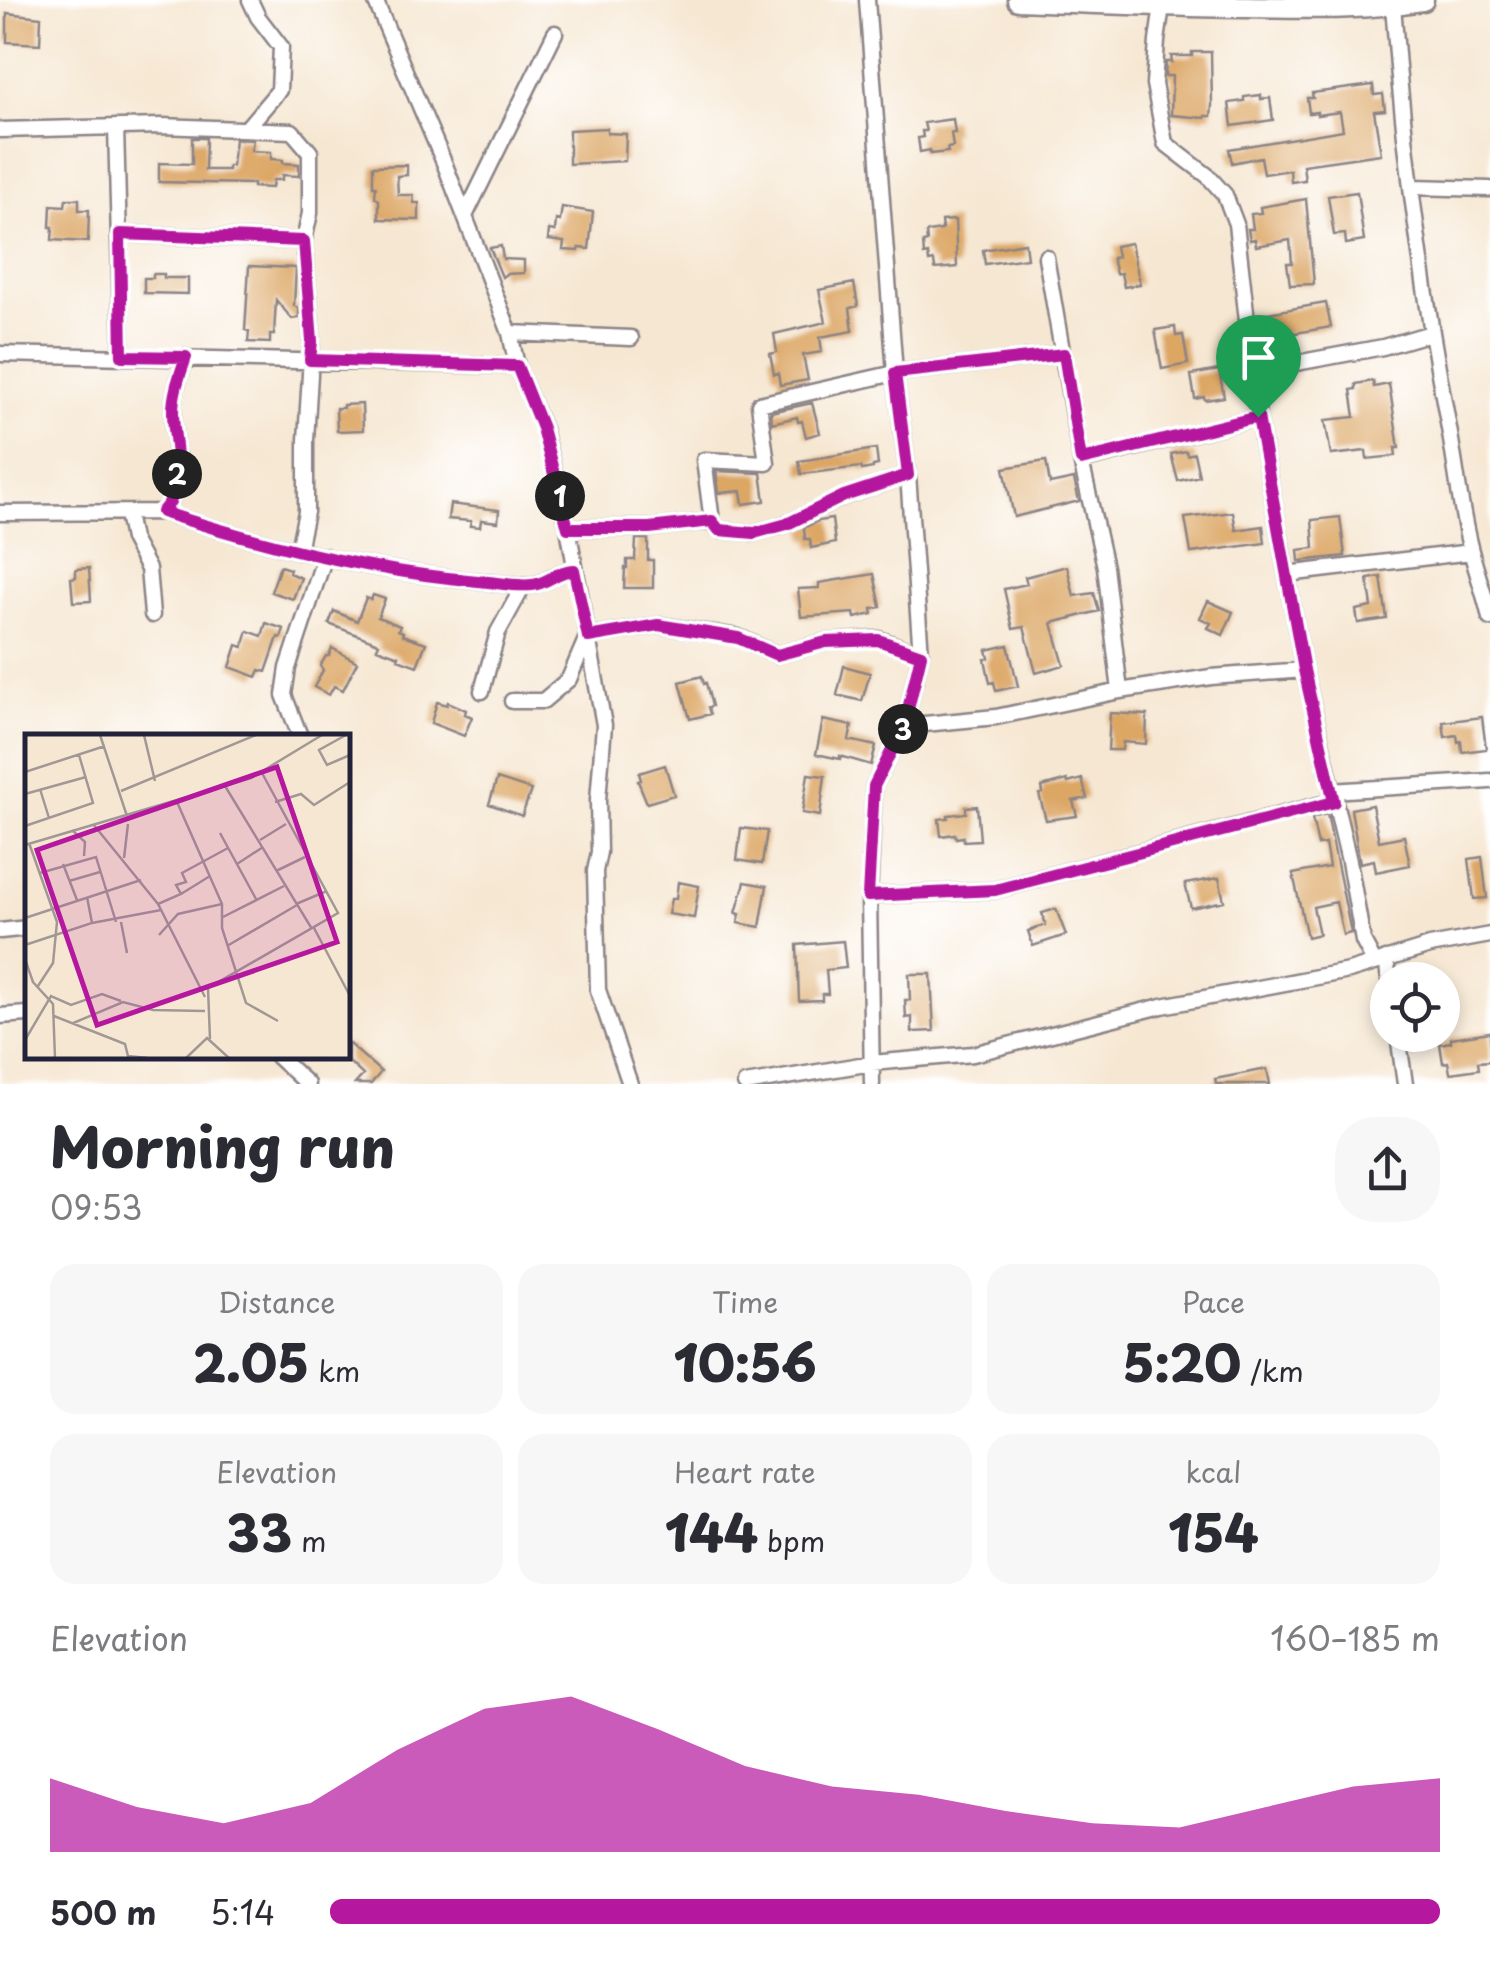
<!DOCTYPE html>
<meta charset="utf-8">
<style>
body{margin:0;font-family:"Playpen Sans",sans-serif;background:#f7f7f7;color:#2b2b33;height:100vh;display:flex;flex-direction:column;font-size:38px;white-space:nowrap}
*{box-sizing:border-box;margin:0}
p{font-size:32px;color:#7c7c81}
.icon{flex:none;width:55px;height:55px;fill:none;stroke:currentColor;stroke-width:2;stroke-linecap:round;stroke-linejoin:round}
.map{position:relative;height:1084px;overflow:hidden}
.details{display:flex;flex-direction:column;background:#fff;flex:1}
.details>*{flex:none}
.buttons{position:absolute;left:1370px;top:962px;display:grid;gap:20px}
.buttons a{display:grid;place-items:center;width:90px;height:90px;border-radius:50%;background:#fff;box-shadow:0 5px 15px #0003;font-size:50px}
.pin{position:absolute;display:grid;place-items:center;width:85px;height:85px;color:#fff;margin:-102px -42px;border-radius:50% 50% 50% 0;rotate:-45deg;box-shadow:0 0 10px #0007}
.pin .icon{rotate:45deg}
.km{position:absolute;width:50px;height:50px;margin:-25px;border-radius:50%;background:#222;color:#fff;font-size:28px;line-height:50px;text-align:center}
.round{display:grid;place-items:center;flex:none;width:105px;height:105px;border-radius:40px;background:#f7f7f7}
.overview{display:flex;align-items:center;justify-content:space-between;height:170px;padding:0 50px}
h1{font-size:55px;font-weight:800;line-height:75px}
.figures{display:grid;grid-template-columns:repeat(3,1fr);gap:15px;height:170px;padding:10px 50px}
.figures div{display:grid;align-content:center;border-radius:25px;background:#f7f7f7;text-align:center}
.figures b{font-size:50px;font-weight:800}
.figures small{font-size:28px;font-weight:400}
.figures p{font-size:28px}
.chart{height:280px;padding:20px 50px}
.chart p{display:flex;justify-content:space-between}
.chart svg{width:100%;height:180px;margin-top:10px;fill:#b5179e;opacity:.7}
ul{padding:0 50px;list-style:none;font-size:32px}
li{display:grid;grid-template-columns:160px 120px 1fr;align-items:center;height:75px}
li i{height:25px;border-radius:12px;background:#b5179e}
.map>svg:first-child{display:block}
.building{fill:#dca663}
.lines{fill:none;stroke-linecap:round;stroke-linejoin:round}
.street-casing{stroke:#8c8486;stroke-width:19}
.secondary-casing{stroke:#8c8486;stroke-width:25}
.street{stroke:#fff;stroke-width:14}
.secondary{stroke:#fff;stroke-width:20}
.route-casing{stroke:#fff;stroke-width:20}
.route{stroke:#b5179e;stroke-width:12}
.inset-road{fill:none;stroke:#a19896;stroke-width:2.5}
.view{fill:#b5179e;fill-opacity:0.15;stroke:#b5179e;stroke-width:5}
.inset-edge{fill:none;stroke:#22223b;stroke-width:5}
</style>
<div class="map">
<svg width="1490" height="1084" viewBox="0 0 1490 1084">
<rect width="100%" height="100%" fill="#fff"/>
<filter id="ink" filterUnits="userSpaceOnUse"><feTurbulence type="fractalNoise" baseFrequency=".01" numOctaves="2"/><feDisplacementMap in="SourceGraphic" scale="20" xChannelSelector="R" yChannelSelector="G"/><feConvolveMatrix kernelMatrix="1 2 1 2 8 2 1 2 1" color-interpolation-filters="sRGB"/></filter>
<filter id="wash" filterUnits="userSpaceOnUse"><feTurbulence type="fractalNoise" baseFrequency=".0048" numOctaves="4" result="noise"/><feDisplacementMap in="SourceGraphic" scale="40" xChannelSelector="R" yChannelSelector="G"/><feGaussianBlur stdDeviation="2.25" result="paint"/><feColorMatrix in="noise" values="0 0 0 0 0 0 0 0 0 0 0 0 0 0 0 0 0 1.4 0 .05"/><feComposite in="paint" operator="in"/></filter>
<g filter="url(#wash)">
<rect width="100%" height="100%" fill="#f6e7d2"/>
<g id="blocks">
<path class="building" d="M7,13L41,17L40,44L7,42Z
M1192,52H1211L1212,105L1211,116H1205V118L1171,115L1172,76H1165L1166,62H1172L1171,56H1192Z
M1373,85L1374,95L1383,94L1385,110L1374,111L1381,154L1303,165L1305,180L1291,182L1290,170L1264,174L1261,157L1232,163L1229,149L1343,130L1340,112L1317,115V112L1309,113L1307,98H1313L1312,93Z
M1261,95V99L1270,98L1273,120L1232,126L1229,103L1244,101V97Z
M953,119L955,133H951L953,147L947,148L948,152L930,154V150L920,152L918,138L923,137L922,131H926L924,123Z
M607,128V133L626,134L625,161L569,164V130Z
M192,138H206L205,170H228V166H232L235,139L253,140L251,151L271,152V159L283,160V163L299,164V176L282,175V180H273L272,188L253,187V184L159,182V163L192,164Z
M407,165V175L397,176L398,195H413L414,203H419V220L379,219V200L375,197L376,186H373V166Z
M1357,192L1364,241L1346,244L1345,234L1334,235L1328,196Z
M66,199H79V210H89L88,242L52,240L53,227H50L51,205L65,206Z
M1306,199L1314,284L1290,285L1287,263H1292L1290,240L1256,246L1255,239L1250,240L1248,229H1253L1251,214L1261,213L1260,207Z
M562,207L593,212L589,249L579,248V251L563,250L564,242L548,240L549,230L555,231L556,220L560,221Z
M955,220L957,267L935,269L934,261L929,262L928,254L924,255L923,243L927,242L926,234L928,232L942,230L941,221Z
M1025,243L1027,258L985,264L983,250Z
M1131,243L1140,284L1124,287L1121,273L1116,274L1112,258L1117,257L1115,246Z
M501,246L503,259L524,260V273L506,274L502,277L490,248Z
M249,266L296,268L294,306L299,308V318L292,319L276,300L274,335H270V343L248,342L249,331L245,330Z
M153,274H164V278H188V294L144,293V278H153Z
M854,283L858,306L850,308L853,331L820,337L822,352L803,355L808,380L780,385L778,373L774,374L770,354L777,352L774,334L826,322L819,290Z
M1326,303L1331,327L1266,338L1265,333L1261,334L1260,324L1264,323L1262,314Z
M1175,327L1176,336L1183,335L1188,364L1162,369L1155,330Z
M1219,370L1224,397L1205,400L1204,397L1195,399L1191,375Z
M1373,381L1374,387L1389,384L1399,448H1395L1396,456L1367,459L1366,451L1331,455L1325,420L1355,417L1351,390L1356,389V384Z
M812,403L820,433L806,437L802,421L798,422L797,417L772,423L771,412Z
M362,404L363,430L337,431L336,408H343V405Z
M876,449L878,465L873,466V468L862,470L861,467L801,474L799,461Z
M1186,451L1187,455L1194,453L1199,476L1178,481L1171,454Z
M1046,461L1050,484L1074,479L1079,501L1014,517L1004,468Z
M716,471L761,473L765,501L743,504L741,491L719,493Z
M450,504L499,510L498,522L481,520L480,527L470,526L471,521L448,519Z
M1233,512L1236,530L1263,526L1265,543L1191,553L1185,518Z
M1340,517L1345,556L1299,561L1298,550L1314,548L1312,520Z
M832,519L835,543L811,548L810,539H805L804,528L818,521Z
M636,539H648V560H653V588H624L625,568H627V560H635Z
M280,566L290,569L289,573L301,578L293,599L271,592Z
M1067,566L1074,596L1094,593L1099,611L1052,623L1064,665L1036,673L1024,627L1013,629L1004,589L1027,584L1025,577Z
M89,568L91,601L73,602L71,578L76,577V569Z
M874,574L881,607L872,609L873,614L855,618L854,613L801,617L798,589L819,588V583Z
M1381,577L1387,619L1358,623L1356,610L1372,607L1368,579Z
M373,595L385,599L378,617L400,626L398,630L403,632L402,635L426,643L417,666L398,659L399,656L377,648L379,644L376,642L329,624L334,611L357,621L366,598L371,600Z
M1208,601L1233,612L1223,635L1208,628L1211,623L1200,618Z
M266,623L284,629L281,638L278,637L266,672L260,670L257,677L230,667L237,645L243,647L248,631L262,636Z
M1008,645L1018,686L996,691L994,682L990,683L985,659L989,658L987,650Z
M332,648L357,662L343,690L334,686L329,695L314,687L323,670L320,666L326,656H329Z
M844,666L870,673L862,701L837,695Z
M702,676L704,684L706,683L712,706L708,707L710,714L690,719L680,682Z
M437,702L447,705L448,702L466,710L465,714L472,717L464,736L431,723Z
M1110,713L1147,715L1146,744L1123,742L1122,750H1108Z
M1482,717L1486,749L1462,752L1461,741L1458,742L1457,735L1445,737L1443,722Z
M823,720L852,726L849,740L876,746L871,765L840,756V759L816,754Z
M665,765L674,795L647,803L638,781L641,780L639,773Z
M808,774L825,776L820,816L802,813Z
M497,779L531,790L522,816L489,804Z
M1082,779L1087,798L1073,801L1077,816L1046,820L1039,794L1043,793L1042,787L1067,780L1068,783Z
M1372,805L1379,841L1404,836L1410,865L1376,872L1374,860L1360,863L1351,809Z
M977,806L980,840L964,841L963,837L956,838L955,834L941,836L939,819L948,818V815L966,813V807Z
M1327,814L1351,933L1343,935L1336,902L1313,907L1319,934L1307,937L1293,874L1329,867L1325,844L1318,845L1312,818Z
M741,828L767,831L762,864L737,860Z
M1482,857L1487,898L1474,899L1469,859Z
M1219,878L1224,901L1191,908L1185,884Z
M678,882L699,886L694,918L668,914L671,899H676Z
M745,882L767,886L760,927L738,923L740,914L736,913Z
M1056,909L1066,935L1033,946L1028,931L1046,925L1042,913Z
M843,941L846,968L826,970L828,994H822V1000L799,1001L797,945Z
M909,974H931L934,1031L912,1032V1017L906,1018L905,1000H910Z
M1490,1032V1061L1478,1062L1479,1069L1450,1073L1448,1062L1443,1063L1440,1044L1451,1042V1038Z
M348,1043L381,1072L371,1084H355L363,1075L348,1061Z
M1267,1069L1270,1084H1216L1215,1079Z"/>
</g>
</g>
<g filter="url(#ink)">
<use href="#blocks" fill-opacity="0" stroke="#8c8486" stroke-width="2.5"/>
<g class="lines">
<g class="street-casing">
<path id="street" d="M375,0L445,165L510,333L517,366L543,429L568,528L604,725L598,800L599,852L595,871L598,990L630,1084
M867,0L895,373L908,475L921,655L904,726L874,786L869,896L872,1084
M1393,5C1403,145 1422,285 1448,423C1456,465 1460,510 1471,551C1477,574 1485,595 1490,618
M1162,6L1157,41L1154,84L1165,143L1208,176L1225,195L1236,224L1258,417L1304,670L1349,861L1363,941L1374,962
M116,127L122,356
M246,129L279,90L281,47L258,17L250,0
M0,130L161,126L292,131L310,152V213L304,241L312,341L306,440V512L298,550
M1412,187L1490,189
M465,216L555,33
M119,234L304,241
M1046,257L1081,461L1105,567L1120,691
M510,333L631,338
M0,354L517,366
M1253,371L1383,347L1431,333
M1081,461L1258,417
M162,512C264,545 371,572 478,581C495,582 515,587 532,585C547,584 558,570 574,570
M0,513L162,512C189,485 173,446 173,412C173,393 180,375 186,357
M127,514L132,539L148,569L152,615
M712,521L719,530L754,533L787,524L845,496L908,475
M568,528H649L712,521L704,460L767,463L759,404L895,373L1064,354
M1287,574L1471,552
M482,691L498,632L524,585
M512,701H543L569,679L587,637L658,625L738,637L777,655L825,642L879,639L921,655
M904,726L996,717L1120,691L1211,677L1304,670
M300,736L284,695L288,668L325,556
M1331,791L1490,781
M869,896L995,890L1334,801
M0,931L28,928
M1386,959L1389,980
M0,1016L28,1014
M1398,1035L1405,1084
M277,1056L307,1084
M745,1084L872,1063L973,1054L1162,1006L1349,971L1430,946L1490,935"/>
</g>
<g class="secondary-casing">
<path id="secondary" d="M1018,0C1094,3 1171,6 1247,7C1306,8 1365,10 1423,0"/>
</g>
<use href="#street" class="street"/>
<use href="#secondary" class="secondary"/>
</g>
</g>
<g class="lines" filter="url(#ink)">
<g class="route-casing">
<path id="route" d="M120,234L304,241L312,341L310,360L517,366L542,428L568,528H649L712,521L719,530L754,533L787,524L844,496L908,475L895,373L1064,354L1081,460L1258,417L1304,670L1334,802L995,890L868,896L874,786L904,726L921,655L878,640L826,642L777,655L738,638L658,625L588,637L574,570C558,570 547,584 532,585C515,587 495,582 478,581C371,572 264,545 162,512C189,484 173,446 173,412C173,392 180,375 186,357L122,356Z"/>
</g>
<use href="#route" class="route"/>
</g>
<g transform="translate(25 734)">
<rect width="325" height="325" fill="#f6e7d2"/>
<path class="inset-road" d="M75,1L102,82M119,1L130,47M321,1L294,16L302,31L325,21M0,38L80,12M200,52L287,195M15,55L24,84M96,57L231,1M0,60L61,43M152,68L197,170V194L221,269L253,287M250,68L276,60L289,71L325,48M68,90L133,170L180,263M0,92L68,69L54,21M47,96L60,108L59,122M195,99L231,165M235,106L261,90M4,109L32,188L28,229L13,252M0,111L226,44L297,1M99,124L103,90M38,130L52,166M212,130L238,113M251,137L280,123M15,139L71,123L91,188M44,147L75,138M156,160L185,142M133,170L156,160L151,151L161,148L157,139L203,114M271,170L302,157M198,183L259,152M0,184L116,146M96,188L102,219M67,189L136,176M289,194L325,262M134,201L153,180L197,170M0,211L67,189L62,163M202,212L272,171M0,225L8,248L28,270L30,324M29,282L100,310L103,322L123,324M46,290L98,268L128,276L180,277M185,305L183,254L313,179L237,39M0,306L26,262L46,271L77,260L96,267M161,324L182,304L204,324"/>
<path class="view" d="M252,33L312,208L72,291L12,116Z"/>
<rect width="325" height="325" class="inset-edge"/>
</g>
</svg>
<div class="buttons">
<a><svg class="icon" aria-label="locate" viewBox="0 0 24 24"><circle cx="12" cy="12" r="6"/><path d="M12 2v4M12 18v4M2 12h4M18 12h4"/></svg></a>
</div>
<div class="pin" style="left:1258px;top:417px;background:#1e9e55"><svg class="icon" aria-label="arrive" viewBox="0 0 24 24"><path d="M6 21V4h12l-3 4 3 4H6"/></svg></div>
<b class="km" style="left:560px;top:496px">1</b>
<b class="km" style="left:177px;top:474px">2</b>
<b class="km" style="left:903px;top:729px">3</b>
</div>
<section class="details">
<div class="overview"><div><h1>Morning run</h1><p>09:53</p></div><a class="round"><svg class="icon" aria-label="share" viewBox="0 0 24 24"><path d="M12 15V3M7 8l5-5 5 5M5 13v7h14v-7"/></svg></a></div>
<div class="figures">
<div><p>Distance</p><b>2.05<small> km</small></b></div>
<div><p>Time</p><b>10:56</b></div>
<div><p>Pace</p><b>5:20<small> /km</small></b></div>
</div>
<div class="figures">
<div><p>Elevation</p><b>33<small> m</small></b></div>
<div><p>Heart rate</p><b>144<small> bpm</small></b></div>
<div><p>kcal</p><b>154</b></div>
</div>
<div class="chart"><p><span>Elevation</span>160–185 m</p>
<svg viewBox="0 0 160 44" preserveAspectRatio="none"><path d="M0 44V26L10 33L20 37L30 32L40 19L50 9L60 6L70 14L80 23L90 28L100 30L110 34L120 37L130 38L140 33L150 28L160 26V44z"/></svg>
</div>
<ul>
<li><b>500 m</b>5:14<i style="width:100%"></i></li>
</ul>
</section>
